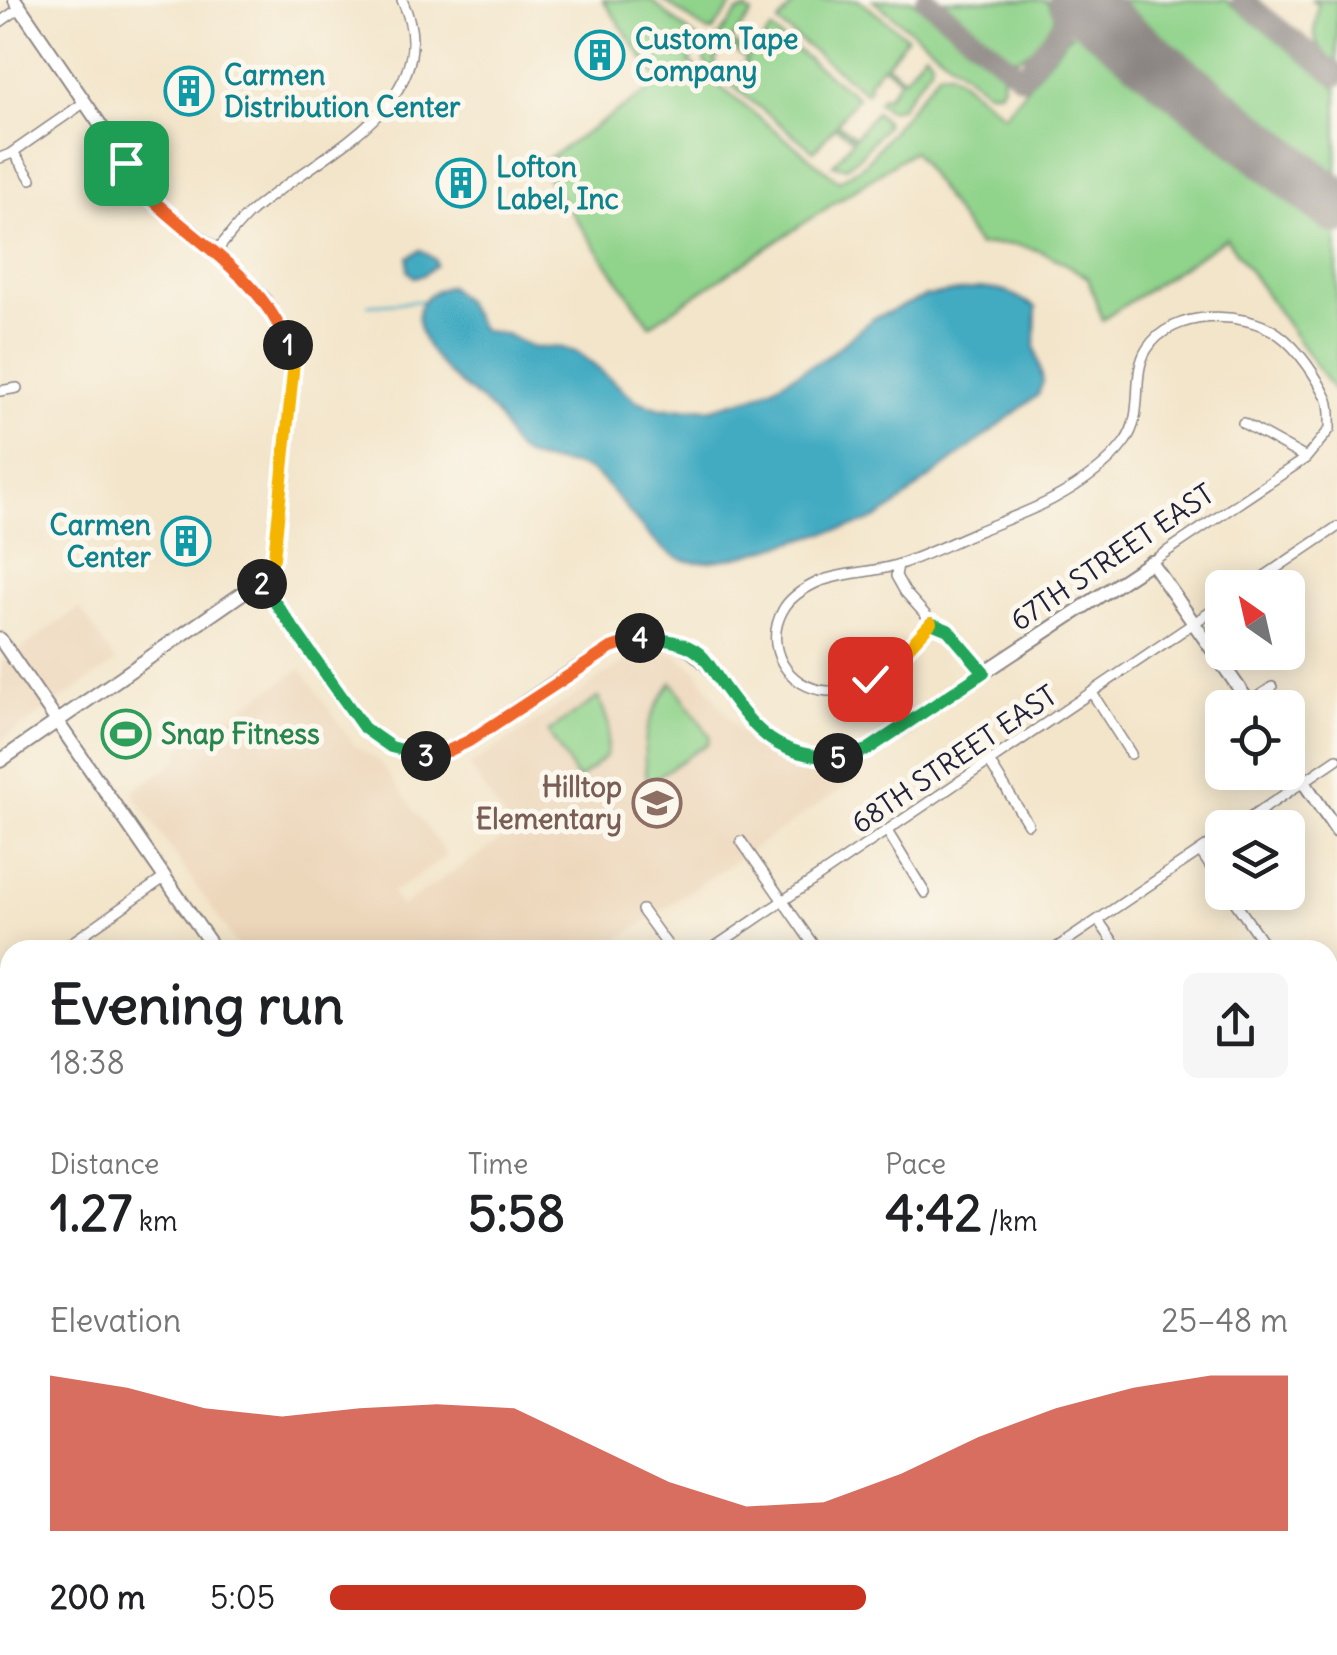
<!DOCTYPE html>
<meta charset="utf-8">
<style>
body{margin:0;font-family:Delius,sans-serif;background:#f6f6f6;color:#202124;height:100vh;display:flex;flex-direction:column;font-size:38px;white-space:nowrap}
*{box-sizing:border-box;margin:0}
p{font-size:32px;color:#757577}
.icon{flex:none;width:55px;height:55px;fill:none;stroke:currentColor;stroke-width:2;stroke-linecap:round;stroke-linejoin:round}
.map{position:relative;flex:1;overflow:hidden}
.details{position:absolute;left:0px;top:940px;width:1338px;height:715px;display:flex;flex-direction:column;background:#fff;border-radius:30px 30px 0 0;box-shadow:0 5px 25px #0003}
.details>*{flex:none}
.needle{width:65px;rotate:326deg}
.controls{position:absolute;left:1205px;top:570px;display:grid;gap:20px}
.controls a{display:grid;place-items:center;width:100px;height:100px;border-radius:15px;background:#fff;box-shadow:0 5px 25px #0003;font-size:50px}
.pin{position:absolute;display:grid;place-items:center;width:85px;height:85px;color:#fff;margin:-42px;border-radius:20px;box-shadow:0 5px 15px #0006}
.km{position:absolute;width:50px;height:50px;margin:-25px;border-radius:50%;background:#222;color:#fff;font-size:28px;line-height:50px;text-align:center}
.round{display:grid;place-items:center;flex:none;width:105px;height:105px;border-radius:15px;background:#f6f6f6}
.overview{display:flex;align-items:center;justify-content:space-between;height:170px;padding:0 50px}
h1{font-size:55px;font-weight:700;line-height:75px}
.figures{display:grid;grid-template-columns:repeat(3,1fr);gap:15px;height:170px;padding:10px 50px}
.figures div{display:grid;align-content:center}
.figures b{font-size:50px;font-weight:700}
.figures small{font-size:28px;font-weight:400}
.figures p{font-size:28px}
.chart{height:280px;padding:20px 50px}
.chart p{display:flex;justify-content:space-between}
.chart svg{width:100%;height:180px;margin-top:10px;fill:#c8321e;opacity:.7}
ul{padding:0 50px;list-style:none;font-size:32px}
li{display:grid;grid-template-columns:160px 120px 1fr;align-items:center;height:75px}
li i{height:25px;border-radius:12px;background:#c8321e}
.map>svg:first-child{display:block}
.built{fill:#edd7bb}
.green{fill:#90d38b;stroke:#597a63;stroke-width:2.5}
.forest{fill:#74b577;stroke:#4b6c59;stroke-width:2.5}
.water{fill:#42abc2;stroke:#32667e;stroke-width:2.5}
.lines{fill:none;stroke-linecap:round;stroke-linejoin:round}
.stream{stroke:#42abc2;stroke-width:2.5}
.taxiway{stroke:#8a8482;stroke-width:22}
.runway{stroke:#8a8482;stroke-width:55}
.street-casing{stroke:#8a8482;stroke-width:12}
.secondary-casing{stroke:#8a8482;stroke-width:16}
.street{stroke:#fff;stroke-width:9}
.secondary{stroke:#fff;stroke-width:12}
.split-1-casing{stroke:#fff;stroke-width:20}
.split-2-casing{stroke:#fff;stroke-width:20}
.split-3-casing{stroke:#fff;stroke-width:20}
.split-4-casing{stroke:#fff;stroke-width:20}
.split-5-casing{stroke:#fff;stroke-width:20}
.split-6-casing{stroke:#fff;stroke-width:20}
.split-7-casing{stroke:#fff;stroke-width:20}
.split-1{stroke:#f0652b;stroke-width:12}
.split-2{stroke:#f5b400;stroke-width:12}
.split-3{stroke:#22a559;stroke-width:12}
.split-4{stroke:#f0652b;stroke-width:12}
.split-5{stroke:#22a559;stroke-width:12}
.split-6{stroke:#22a559;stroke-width:12}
.split-7{stroke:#f5b400;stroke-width:12}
.labels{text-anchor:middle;stroke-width:10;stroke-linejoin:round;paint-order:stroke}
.culture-label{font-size:28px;font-weight:bold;fill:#0d838f;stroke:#fbf7ec;text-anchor:start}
.street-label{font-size:28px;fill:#22223b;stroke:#fbf7ec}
.leisure-label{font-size:28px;font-weight:bold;fill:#27864d;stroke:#fbf7ec;text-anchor:start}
.education-label{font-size:28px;font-weight:bold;fill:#785e54;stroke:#fbf7ec;text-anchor:end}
</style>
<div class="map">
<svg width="1337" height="1655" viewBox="0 0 1337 1655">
<rect width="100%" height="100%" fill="#fbf7ec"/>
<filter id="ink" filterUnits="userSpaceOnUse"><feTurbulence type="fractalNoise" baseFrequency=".01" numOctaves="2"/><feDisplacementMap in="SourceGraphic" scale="20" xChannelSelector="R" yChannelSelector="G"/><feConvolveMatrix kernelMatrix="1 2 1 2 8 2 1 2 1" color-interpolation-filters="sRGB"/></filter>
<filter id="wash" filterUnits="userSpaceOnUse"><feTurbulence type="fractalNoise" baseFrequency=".0048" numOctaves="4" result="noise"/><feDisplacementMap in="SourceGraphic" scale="40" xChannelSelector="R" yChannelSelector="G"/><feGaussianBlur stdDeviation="2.25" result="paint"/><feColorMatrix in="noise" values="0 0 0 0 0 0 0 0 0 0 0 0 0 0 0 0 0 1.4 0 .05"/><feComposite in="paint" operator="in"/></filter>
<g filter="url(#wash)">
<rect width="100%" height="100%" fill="#f3e5ca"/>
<path class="built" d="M80,608L116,662L0,741V663Z
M660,649L677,655L695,669L737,729L755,747L777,761L802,769L825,773L856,766L862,775L603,950H240L132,792L180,759L179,750L301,669L355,746L379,761L447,856L392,893L401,907L513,832L469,766L624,662L645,651Z"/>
<path class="green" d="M603,0H651L700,42L689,62L839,181L866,163L939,72H950L1004,115L1069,36L1075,32L1093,36L1337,230V395L1226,238L1102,320L1088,278C1047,252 1028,240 978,246L913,151L650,325L538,165L660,83Z
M663,0H732L733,4L713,31L708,32Z
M797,0H859L907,37L886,64L904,78L925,52L932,60L931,67L899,108L888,110L878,102L883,96L886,98L900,79L882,65L867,84L870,87L866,93L778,23Z
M873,0H913L1002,71L1003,85L999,91H987Z
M939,0H1046L1055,15C1050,32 1034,52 1017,58L1008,55Z
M1110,0H1226L1337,88V182Z
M1312,0H1337V64C1310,42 1313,37 1318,5Z
M746,10L752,14L731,41L751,56L771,30L857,97L837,123L855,137L875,112L885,121V126L860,156L846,167L833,165L853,140L835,126L814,151L726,81L747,60L728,44L714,61L717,64L712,70L704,62L705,54L738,12Z
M672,682L710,736L708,743L648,783C639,742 647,716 672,682Z
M599,697L609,726L606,756L578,780L548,732Z
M0,1257L10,1272V1645L267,1655H0Z
M471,1645H879L886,1655H459Z"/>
<path class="forest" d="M0,1257L10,1272V1447L0,1453Z
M1,1588L10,1589V1645H293L288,1655H0Z
M334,1645H402L372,1655H340Z"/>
<path class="water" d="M421,250L435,260L436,265L423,275L414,277L408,271V257Z
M449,286L465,302L482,330L508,335L533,348L559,347L579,353L637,401L661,409L713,408L755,396L773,387L828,356L872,319L926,296L980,288L1006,291L1036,307L1035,347L1043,381L1038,395C1000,424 962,454 923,483C908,495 892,511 875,519C855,529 836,529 816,535C778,545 737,561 698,562C655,563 625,498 596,475C577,459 542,466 524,455C505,445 507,426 494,413C480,398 462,387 448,373C420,343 397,301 449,286Z"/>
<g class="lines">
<path class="stream" d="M368,305L420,301"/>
<path class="taxiway" d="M927,0L1022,77L1082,0
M1242,0L1337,75"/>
<path class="runway" d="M1076,0L1337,207"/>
</g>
</g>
<g filter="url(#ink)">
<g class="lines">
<g class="street-casing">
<path id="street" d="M0,22L20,8
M13,152L31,179
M0,158L10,154L85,102
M216,251C228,238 239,222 252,211C311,158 451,104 402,0
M0,391L17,388
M1243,423L1306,458
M898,565L896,576L905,592L932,622L948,630L985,673
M1247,588L1337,527
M932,622C906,651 871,693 828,691C788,689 762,647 783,610C790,597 805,588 818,582C843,572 874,573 900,564C926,555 951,543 976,532C1002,521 1029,512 1053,499C1079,485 1106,467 1124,443C1146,414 1130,375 1147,349C1172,309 1243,310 1278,334C1298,348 1317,377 1328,400C1331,408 1330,420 1330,429L1306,458L1151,562
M1092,693L1131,754
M1250,702L1272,687
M990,763L1028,824
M1235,828L1337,759
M887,831L925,893
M741,841L817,950
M1200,851L1222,884
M1228,892L1268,950
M642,910L671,950
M1098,920L1119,950
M61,950L164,878
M710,950L1222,604
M1053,950L1222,836
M0,990L10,984
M0,1024L10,1036
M1328,1253L1337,1266
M1328,1374L1337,1351
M1328,1453L1337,1488
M1328,1526L1337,1520
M1132,1655L1146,1645
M1336,1655L1337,1654"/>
</g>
<g class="secondary-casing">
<path id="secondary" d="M260,581L364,728L391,747L420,757L448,751L469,741C502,719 608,641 640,638C744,628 721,791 867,750L1151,562L1253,708
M0,639L215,950
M1288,759L1337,831
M0,761L260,581L274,558L295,362L280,326L264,299L216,251L151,199L15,0
M1328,1048L1337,1041
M1328,1066L1337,1060
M986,1645L994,1655
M422,1655L435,1645
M445,1655L457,1645"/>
</g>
<use href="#street" class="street"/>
<use href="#secondary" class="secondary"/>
</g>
</g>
<g class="lines" filter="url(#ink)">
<g class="split-1-casing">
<path id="split-1" d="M126,163C135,175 143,191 154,201C203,247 262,279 288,345"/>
</g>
<g class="split-2-casing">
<path id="split-2" d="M262,584L260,581L274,558L294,362L288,345"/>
</g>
<g class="split-3-casing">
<path id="split-3" d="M262,584L364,728L391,747L426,756"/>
</g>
<g class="split-4-casing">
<path id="split-4" d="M426,756L448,751L469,741L611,648L640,638"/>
</g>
<g class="split-5-casing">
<path id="split-5" d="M640,638C661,639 683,640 700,654C709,662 717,677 723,686C758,734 776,756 838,758"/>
</g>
<g class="split-6-casing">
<path id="split-6" d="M838,758L867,750L984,672L948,630L931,623"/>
</g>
<g class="split-7-casing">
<path id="split-7" d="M870,679L897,660L931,623"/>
</g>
<use href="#split-1" class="split-1"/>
<use href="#split-2" class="split-2"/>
<use href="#split-3" class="split-3"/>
<use href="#split-4" class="split-4"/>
<use href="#split-5" class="split-5"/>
<use href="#split-6" class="split-6"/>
<use href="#split-7" class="split-7"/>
</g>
<defs>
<g id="building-ring" transform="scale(2.5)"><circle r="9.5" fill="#fbf7ec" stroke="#0f9aa8" stroke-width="1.5"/><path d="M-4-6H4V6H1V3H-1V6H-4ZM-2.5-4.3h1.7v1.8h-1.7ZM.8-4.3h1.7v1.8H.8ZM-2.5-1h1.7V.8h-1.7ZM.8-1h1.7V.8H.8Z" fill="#0f9aa8"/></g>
<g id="stadium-ring" transform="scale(2.5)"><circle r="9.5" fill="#fbf7ec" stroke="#2e9e5b" stroke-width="1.5"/><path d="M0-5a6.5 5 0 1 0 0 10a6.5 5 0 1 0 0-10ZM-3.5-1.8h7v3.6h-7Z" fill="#2e9e5b"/></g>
<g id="school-ring" transform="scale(2.5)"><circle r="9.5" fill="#fbf7ec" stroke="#8d6e63" stroke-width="1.5"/><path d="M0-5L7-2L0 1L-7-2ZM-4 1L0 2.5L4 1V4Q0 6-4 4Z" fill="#8d6e63"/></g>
</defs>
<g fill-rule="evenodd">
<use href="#building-ring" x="600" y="55"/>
<use href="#building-ring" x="189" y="91"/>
<use href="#building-ring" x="461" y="183"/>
<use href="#building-ring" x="186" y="541"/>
<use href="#stadium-ring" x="126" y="734"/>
<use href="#school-ring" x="657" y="803"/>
</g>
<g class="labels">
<g class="culture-label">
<text x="635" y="49">Custom Tape<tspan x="635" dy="32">Company</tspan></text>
<text x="224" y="85">Carmen<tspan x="224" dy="32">Distribution Center</tspan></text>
<text x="496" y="177">Lofton<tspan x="496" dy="32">Label, Inc</tspan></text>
<text x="151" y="535" text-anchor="end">Carmen<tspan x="151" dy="32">Center</tspan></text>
</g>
<g class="street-label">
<text transform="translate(1112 557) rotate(-34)" y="10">67TH STREET EAST</text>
<text transform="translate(954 759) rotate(-34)" y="10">68TH STREET EAST</text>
</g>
<g class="leisure-label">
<text x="161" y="744">Snap Fitness</text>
</g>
<g class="education-label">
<text x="622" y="797">Hilltop<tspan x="622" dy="32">Elementary</tspan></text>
</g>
</g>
</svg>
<div class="controls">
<a><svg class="needle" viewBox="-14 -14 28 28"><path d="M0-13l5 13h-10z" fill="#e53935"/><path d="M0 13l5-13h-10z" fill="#757577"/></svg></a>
<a><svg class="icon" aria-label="locate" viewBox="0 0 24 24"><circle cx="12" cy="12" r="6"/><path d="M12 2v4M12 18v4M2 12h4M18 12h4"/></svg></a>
<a><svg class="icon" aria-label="layers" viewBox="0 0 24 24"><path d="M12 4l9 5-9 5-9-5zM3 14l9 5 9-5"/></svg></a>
</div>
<div class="pin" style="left:126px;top:163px;background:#1e9e55"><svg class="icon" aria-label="arrive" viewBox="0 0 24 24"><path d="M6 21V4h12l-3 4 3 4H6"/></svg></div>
<div class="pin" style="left:870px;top:679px;background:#d93025"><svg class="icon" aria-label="check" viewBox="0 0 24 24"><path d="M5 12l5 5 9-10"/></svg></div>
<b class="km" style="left:288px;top:345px">1</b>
<b class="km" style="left:262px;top:584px">2</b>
<b class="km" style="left:426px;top:756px">3</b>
<b class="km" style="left:640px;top:638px">4</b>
<b class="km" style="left:838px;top:758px">5</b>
<section class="details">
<div class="overview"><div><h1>Evening run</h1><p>18:38</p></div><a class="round"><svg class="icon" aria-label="share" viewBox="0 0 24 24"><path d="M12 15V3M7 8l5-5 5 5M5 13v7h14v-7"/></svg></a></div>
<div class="figures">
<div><p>Distance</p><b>1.27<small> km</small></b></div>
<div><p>Time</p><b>5:58</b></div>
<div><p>Pace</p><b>4:42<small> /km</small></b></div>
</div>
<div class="chart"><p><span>Elevation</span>25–48 m</p>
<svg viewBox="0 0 160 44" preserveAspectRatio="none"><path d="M0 44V6L10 9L20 14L30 16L40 14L50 13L60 14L70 23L80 32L90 38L100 37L110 30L120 21L130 14L140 9L150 6L160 6V44z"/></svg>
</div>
<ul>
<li><b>200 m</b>5:05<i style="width:56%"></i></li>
</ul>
</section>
</div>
